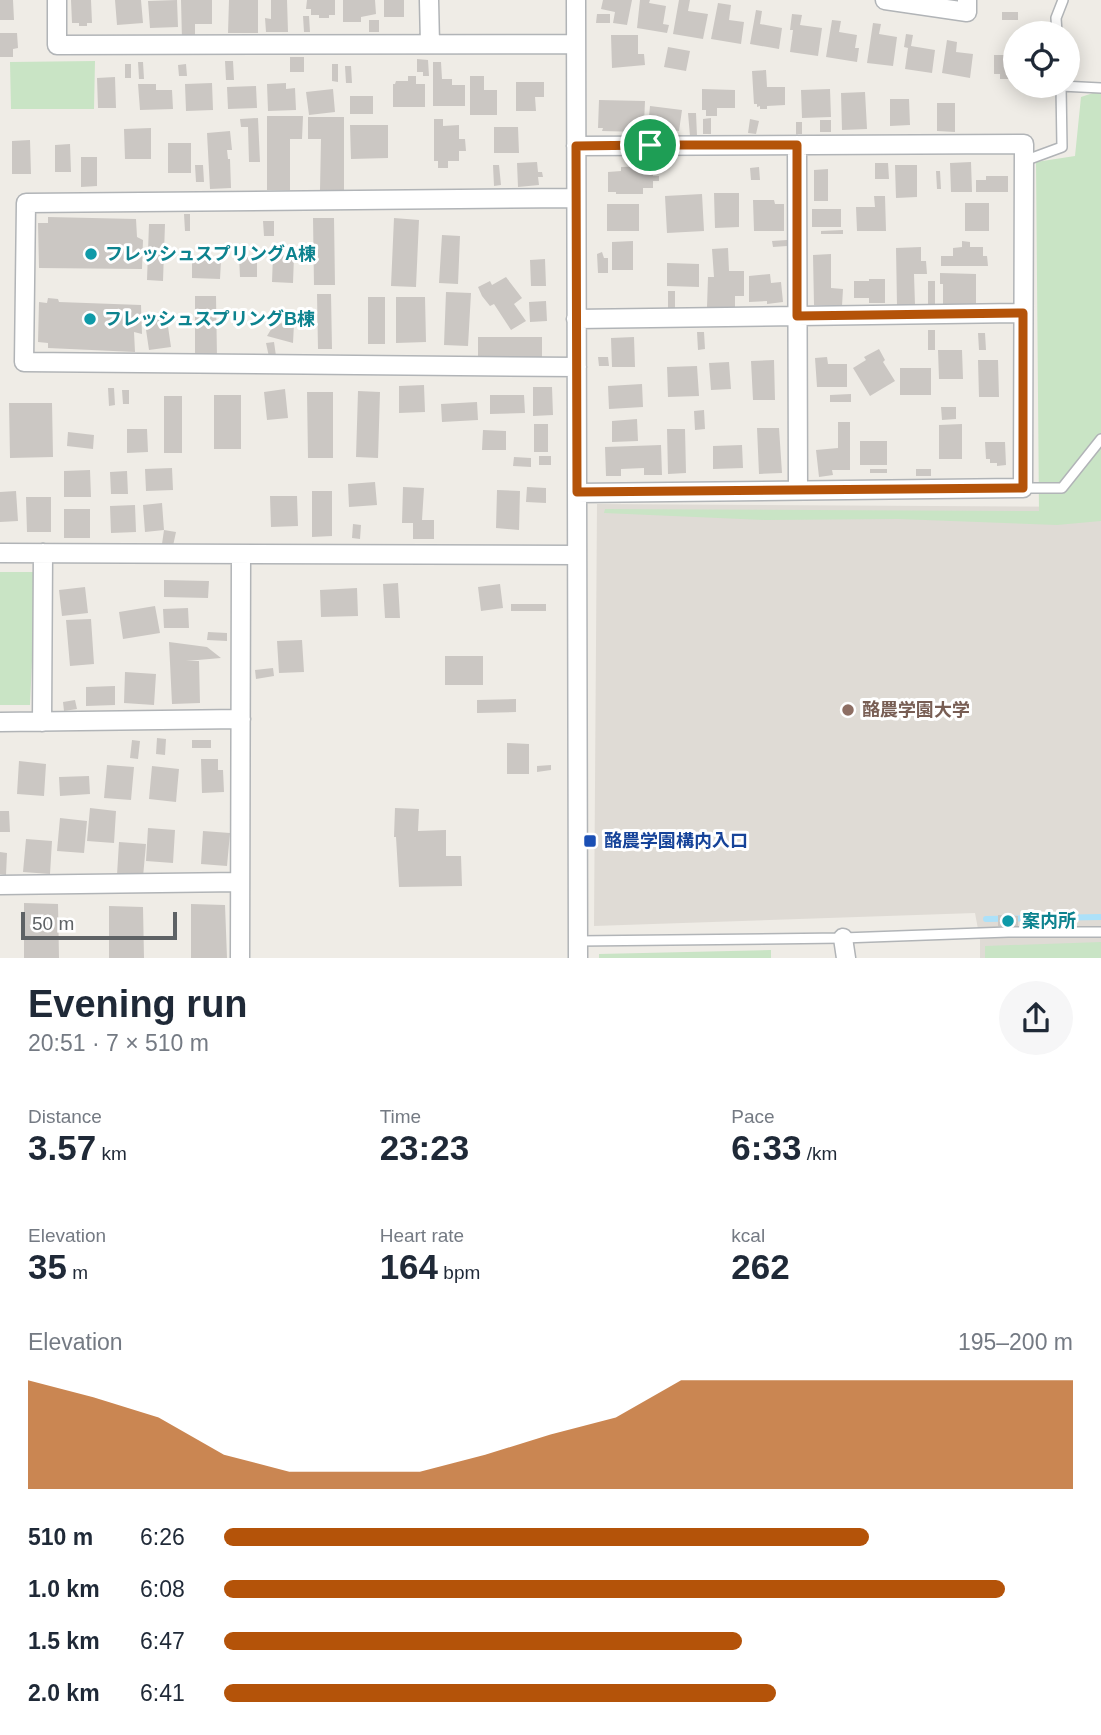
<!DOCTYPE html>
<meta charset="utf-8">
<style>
body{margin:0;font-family:Helvetica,"Noto Sans JP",sans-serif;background:#f6f6f7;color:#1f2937;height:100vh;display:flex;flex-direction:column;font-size:26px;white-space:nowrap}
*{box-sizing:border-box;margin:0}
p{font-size:23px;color:#747a83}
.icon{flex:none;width:38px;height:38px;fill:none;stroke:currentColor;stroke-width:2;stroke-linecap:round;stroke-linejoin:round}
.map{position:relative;height:958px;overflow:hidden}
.drawer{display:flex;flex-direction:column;background:#fff;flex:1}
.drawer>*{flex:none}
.controls{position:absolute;left:1003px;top:21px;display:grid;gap:14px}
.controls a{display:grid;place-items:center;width:77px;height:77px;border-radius:50%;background:#fff;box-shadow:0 4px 18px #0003;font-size:35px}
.scale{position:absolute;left:21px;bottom:18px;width:156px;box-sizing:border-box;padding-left:7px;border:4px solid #5e6265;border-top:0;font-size:19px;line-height:24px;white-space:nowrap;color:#5e6265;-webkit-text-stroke:5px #fff;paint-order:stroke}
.pin{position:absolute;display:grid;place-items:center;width:60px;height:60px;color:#fff;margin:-30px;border:4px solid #fff;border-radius:50%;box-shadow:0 2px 7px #0007}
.round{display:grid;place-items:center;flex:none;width:74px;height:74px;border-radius:37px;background:#f6f6f7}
.head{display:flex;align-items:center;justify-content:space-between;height:119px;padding:0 28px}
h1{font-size:38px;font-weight:600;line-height:52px}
.figures{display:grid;grid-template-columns:repeat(3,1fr);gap:10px;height:119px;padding:7px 28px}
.figures div{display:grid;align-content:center}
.figures b{font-size:35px;font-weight:600}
.figures small{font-size:19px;font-weight:400}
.figures p{font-size:19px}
.chart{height:196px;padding:14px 28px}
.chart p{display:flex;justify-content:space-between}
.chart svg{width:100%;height:126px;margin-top:7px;fill:#b45309;opacity:.7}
ul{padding:0 28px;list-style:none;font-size:23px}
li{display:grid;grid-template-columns:112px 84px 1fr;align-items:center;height:52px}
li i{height:18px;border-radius:9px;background:#b45309}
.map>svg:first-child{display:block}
.education{fill:#dfdbd5}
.green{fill:#c9e4c5}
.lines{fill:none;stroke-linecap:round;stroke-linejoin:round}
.stream{stroke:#ace1f9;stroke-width:6}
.building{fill:#cbc7c3}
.lane-casing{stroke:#b1b4b7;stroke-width:12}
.street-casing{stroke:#b1b4b7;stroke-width:21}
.lane{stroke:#fff;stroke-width:9}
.street{stroke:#fff;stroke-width:18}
.route-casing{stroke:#fff;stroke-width:14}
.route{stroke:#b45309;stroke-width:9}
.culture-dot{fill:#0f9aa8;stroke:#fff;stroke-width:2.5}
.education-dot{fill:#8d6e63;stroke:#fff;stroke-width:2.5}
.transit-dot{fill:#1a4fb4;stroke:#fff;stroke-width:2.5}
.labels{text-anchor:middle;stroke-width:6;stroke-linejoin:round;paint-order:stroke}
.culture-label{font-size:18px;font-weight:bold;fill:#0d838f;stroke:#fff;text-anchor:start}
.education-label{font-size:18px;font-weight:bold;fill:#785e54;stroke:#fff;text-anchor:start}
.transit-label{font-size:18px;font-weight:bold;fill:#164399;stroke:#fff;text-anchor:start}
</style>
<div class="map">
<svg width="1101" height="958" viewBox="0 0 1101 958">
<rect width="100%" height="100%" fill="#efece6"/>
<path class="education" d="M597,504L1101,507V958H980V940L975,913L594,926Z"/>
<path class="green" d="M95,61L94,109H11L10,62Z
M1096,92L1101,93V521L1057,525L898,519L765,520L604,513L605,509L1039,511L1036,162L1075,156L1081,97Z
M0,572H36L30,705H0Z
M1101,942V958H985V946Z
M771,950V958H599V954Z"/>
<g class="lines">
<path class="stream" d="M986,919L1101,917"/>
</g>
<path class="building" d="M0,0H13L14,20H0Z
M71,0H91L92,23H87V26H79V23H72Z
M115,0H141L143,23L117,25Z
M177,0L178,27L150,28L148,1Z
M181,0H212V24H195V40H182Z
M229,0H258V33H228Z
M271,0H287L288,32H266L265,18L271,19Z
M307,0H335V15H329V18H319V15H311V9H306Z
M343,0H375L376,14L361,17V22H343Z
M384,0H404V17H384Z
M603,0H632L627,25L613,23L615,12L601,9Z
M640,0H650L649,3L666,6L663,24L669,25L667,33L637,28Z
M679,0H690L688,11L708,14L703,39L673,34Z
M718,3L731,5L729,20L744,22L741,44L711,39Z
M756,10L762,11L760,24L782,28L779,49L750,44Z
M1002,12H1018V20H1002Z
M597,14H610V23H596Z
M792,14L802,15L800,25L822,28L818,56L790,52L793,30H790Z
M303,16H309L310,32H304Z
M369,20H379V32H369Z
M832,20L841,21L839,32L857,35L855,48H859L857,62L826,57Z
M873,23L881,24L879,34L897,37L893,66L867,63Z
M0,33H17L18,48L13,49V57H0Z
M906,34L913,35L911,46L935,50L932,73L905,69L908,48L904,47Z
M611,35H638V54H644L645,65L612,68Z
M947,40L957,42L956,52L973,54L970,78L942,73Z
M668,47L690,51L686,71L664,67Z
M1005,51H1015V79H1000V74H994V55H1005Z
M290,57H304V72H290Z
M417,59L428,60L429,76H423V72H417Z
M225,61H233L234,80H226Z
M138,62H143L144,79H139Z
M433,62H441L442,79H452V85H465V106H433Z
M125,64H131V78H125Z
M186,64L187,76H179L178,65Z
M332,64H338V82L332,81Z
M345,66H351L352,83H346Z
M766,70L767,87H785V105L767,106V109H760V106L757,107V104H754L752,71Z
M408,76H416V84H425V107H393V84H395L396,81H408Z
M470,76H484V90H497V115H470Z
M115,77L116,108H98L97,78Z
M516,82H544V97H535L536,111H516Z
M212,83L213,110L186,111L185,84Z
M286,83V89L295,88L296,110L268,111L267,84Z
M138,84H156V90H172L173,109L140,110Z
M256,86L257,108L228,109L227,87Z
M333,89L335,112L309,115L306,92Z
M702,89L735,90V108H717V116H706V110H702Z
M830,89L831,117L802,118L801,90Z
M865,92L867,129L842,130L841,93Z
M350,96H373V114H350Z
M890,99H909L910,125L890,126Z
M599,100L645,101L644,124H640V132L602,131L603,128H598Z
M937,103H955V132L937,131Z
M650,106L682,110L679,131L648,127Z
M688,113H696L697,136H690Z
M267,116H303L302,139H290V190H267Z
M308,117H344V190H320L321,139H308Z
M258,118L260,162H249L248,127H241L240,119Z
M711,118V134H703V119Z
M434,119H443V126L459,125V139H465L466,151H459V161H448V168H438V161H434Z
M750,119L759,121L756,134L748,133Z
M820,120H831V132H820Z
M796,122H802V134H796Z
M350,125H388V158L351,159Z
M494,127H518L519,153H494Z
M151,128V159H125L124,129Z
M230,131L232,150H227L228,159H230L231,188L210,189L207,133Z
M30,140L31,174H12V141Z
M168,143H191V173H168Z
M70,144L71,172H55V145Z
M81,157H97V186L81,187Z
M537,162L538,172H542L543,177H538L539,185L518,187L517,163Z
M971,162L972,192H951L950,163Z
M875,163H888L889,179H875Z
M195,165H203L204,182H196Z
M493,165H499L501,185L494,186Z
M895,165H917V197L896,198Z
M652,166L653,176H659V181H653V188H643V194H616V192H608V172L621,171V167Z
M759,167L760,180H751L750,168Z
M828,169V201H814V170Z
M936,171H940L941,189H937Z
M986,176H1008V192H976V180H986Z
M714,193H739V227L715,228Z
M702,194L704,231L667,233L665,196Z
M874,196H885L886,231H857L856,207H875Z
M753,200H774L775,204H784V231H754Z
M965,203H989V231H965Z
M607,204H639V231H607Z
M812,209H841V227H812Z
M184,214H190V231H185Z
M48,217L136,219L137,237L143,240L142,269L39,268L38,223H48Z
M313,218H334L335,285H314Z
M394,218L419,220L416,287L391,286Z
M263,221H274V236H264Z
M149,224H165L163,281L147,280Z
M843,230V234H821V231Z
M442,235L460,236L458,284L439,283Z
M787,240V246L773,247L772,241Z
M633,241V270H612V242Z
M962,241L970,242V247H983V256H987L988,266H941V256H953V248L962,247Z
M921,247V261H926L927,274H914L915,305H897L896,248Z
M728,248L729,271H744V296H735V307H707L708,277H714L712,249Z
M602,252L604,258H608V273H598L597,254Z
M831,254V288L843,289L842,306L814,305L813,255Z
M273,255L294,256L293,283L272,282Z
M239,257H257V277H240Z
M192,259L221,261L220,279L192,278Z
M545,259L546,286H531L530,260Z
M667,263L699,264V287L667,286Z
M940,273L976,274V305H943V284H940Z
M770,274L771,283L781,282L783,302L767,304V301L749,302V276Z
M506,277L522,298L514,304L526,321L511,330L494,304L490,306L482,296L478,287L490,281L492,285Z
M869,279H885V303H869V298H854V281H869Z
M928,281H935V306H928Z
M668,291H675V308H668Z
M446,292L471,293L468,346L444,345Z
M317,294H331L332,349H318Z
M195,296H216L217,358H195Z
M368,297H385V344H368Z
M396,297H425L426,342L396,343Z
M48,298L58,299L59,302L141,305L142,334L134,332L135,352L48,348V343L38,342L39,302L47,303Z
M546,301L547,321L530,322L529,302Z
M166,313L171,347L149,350L144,316Z
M275,323L294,324L293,343L267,336Z
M928,330H935V350H928Z
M697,332H704L705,349L698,350Z
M978,333H985L986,350H979Z
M478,337H542V357H478Z
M634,337L635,367H612L611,338Z
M274,342L276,356L269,357L266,343Z
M879,349L885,360L883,362L895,381L870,396L853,368L866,360L864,357Z
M938,350H962L963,379H939Z
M598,357H608L609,366H599Z
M827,357L828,364H847V387H817L815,358Z
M774,360L775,400H753L751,361Z
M978,360H998L999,397H979Z
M729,362L731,389L711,390L709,363Z
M697,366L699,396L668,397L667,367Z
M900,368H931V395H900Z
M642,384L643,407L609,409L608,386Z
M424,385L425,412L399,413V386Z
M533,387H552L553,415L533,416Z
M108,388H114L115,405L109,406Z
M285,389L288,418L267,420L264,392Z
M122,390H129V404H123Z
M358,391L380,392L378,458L356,457Z
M307,392H333V458H308Z
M851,394V402H830V395Z
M214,395H241V449H214Z
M490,395H524L525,413L490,414Z
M164,396H182V453H164Z
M477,402L478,420L442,422L441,404Z
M9,403H52L53,457L10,458Z
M941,407H956V419L942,420Z
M704,410L705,429L695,430L694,411Z
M637,419L638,441L612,442V421Z
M838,422H850V470H832L833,475L819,477L816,450L838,448Z
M534,424H548V452H534Z
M962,424V459H939V425Z
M757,428H779L782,473L759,474Z
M127,429H147L148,452L127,453Z
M667,429H685L686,473L668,474Z
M483,430L506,431V450H482Z
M68,432L94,435L93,449L67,446Z
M860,441H887V465H860Z
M985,442H1005L1006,465L997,466V463H990V459H986Z
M661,445L662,475H644V468L621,469V476H606L605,447Z
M742,445L743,468L713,469V446Z
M539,456H551V465H539Z
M514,457L531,458V467L513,466Z
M172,468L173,490L146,491L145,469Z
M870,469H887V473H870Z
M916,469H931V476H916Z
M90,470L91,497H64V471Z
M127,471L128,494H111L110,472Z
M375,482L377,505L349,507L348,484Z
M403,487L424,488L422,520H434V539H413V523H402Z
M527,487L546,488V503L526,502Z
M497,490L520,491L519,530L496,528Z
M16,491L18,521L0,522V492Z
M312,491H332V536L312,537Z
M270,496H297L298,526L271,527Z
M26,497H51V532H27Z
M162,503L164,530L145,532L143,505Z
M135,505L136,532L111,533L110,506Z
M64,509H90V538H64Z
M353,524L361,525L360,539L352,538Z
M164,530L176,532L173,546L162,544Z
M164,580L209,581L208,598L164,597Z
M398,583L400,618H385L383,584Z
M500,584L503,608L481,611L478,587Z
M85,587L88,613L62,616L59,590Z
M357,588L358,616L321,617L320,590Z
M511,604H546V611H511Z
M155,606L160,633L123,639L119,612Z
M188,608L189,628H164L163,609Z
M91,619L94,664L70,666L66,620Z
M208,632L227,633V641L207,640Z
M302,640L304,672L279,673L277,641Z
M169,642L207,647L221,658L186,661H199L200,703L172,704Z
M445,656H483V685H445Z
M273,668L274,676L256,679L255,670Z
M125,672L156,674L154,705L124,703Z
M115,686V705L86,706V687Z
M516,699V712L477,713V700Z
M75,700L77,709L64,711L63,702Z
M157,738L166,739L165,755L156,754Z
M132,740L140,741L138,759L130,758Z
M192,740H211V748H192Z
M507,743L529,744V774H507Z
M201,759H218V770H223L224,792L202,793Z
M19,761L46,764L44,796L17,794Z
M107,765L134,767L131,800L104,798Z
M551,765V770L537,772V766Z
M152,766L179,769L176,802L149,799Z
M89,776L90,794L60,796L59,777Z
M90,808L116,811L114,843L87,841Z
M395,808L419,809L418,831L446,830V856H461L462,886L399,887L396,837H394Z
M0,811H9L10,832H0Z
M60,818L87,821L84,853L57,851Z
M148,828L175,830L173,863L146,861Z
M203,831L230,833L227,866L201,864Z
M26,839L52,841L50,874L23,872Z
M119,842L146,844L143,877L117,875Z
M0,852L7,853L6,875L0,874Z
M24,903L58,904L59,958H24Z
M191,904L225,905L227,958H191Z
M109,906L143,907L144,958H109Z
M998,915L1018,916V926H998Z"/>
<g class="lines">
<g class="lane-casing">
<path id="lane" d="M1057,33L1056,18L1063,0
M1061,86L1101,88
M1024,161L1062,147L1061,86
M1023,488H1062L1101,439
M578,941L843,938L1008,932H1101"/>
</g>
<g class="street-casing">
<path id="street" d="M57,0V45L576,44
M429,0L430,44
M576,0L578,958
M885,0L967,12V0
M797,145L798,490
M576,146L1024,144L1023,488L577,493
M576,198L26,203L24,362L577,367
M576,319L1023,313
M0,553L577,555
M0,722L241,719
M42,722L43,553
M0,885L240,882
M843,938L846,958
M240,958L241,554"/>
</g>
<use href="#lane" class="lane"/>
<use href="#street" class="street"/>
</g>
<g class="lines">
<g class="route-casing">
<path id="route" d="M650,145H797V316L1023,313V488L577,492L576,146Z"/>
</g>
<use href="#route" class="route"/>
</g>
<g class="culture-dot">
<circle cx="91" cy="254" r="7"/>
<circle cx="90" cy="319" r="7"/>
<circle cx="1008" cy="921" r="7"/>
</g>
<circle class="education-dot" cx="848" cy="710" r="7"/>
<rect class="transit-dot" x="583" y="834" width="14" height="14" rx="3.5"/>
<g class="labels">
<g class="culture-label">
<text x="105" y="260">フレッシュスプリングA棟</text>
<text x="104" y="325">フレッシュスプリングB棟</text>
<text x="1022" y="927">案内所</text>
</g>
<g class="education-label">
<text x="862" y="716">酪農学園大学</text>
</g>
<g class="transit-label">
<text x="604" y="847">酪農学園構内入口</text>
</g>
</g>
</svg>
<div class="controls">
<a><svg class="icon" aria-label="locate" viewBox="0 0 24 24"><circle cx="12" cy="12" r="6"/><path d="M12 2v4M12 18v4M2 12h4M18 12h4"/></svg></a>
</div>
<div class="scale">50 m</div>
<div class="pin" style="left:650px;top:145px;background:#1e9e55"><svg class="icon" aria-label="arrive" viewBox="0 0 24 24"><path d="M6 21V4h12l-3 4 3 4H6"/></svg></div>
</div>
<section class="drawer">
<div class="head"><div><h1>Evening run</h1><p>20:51 · 7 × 510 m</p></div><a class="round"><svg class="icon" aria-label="share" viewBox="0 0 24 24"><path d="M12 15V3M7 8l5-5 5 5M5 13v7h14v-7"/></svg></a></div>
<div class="figures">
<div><p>Distance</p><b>3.57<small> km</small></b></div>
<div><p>Time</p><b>23:23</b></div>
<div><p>Pace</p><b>6:33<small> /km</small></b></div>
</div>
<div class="figures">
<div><p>Elevation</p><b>35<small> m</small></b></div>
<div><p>Heart rate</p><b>164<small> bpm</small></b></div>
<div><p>kcal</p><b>262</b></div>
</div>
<div class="chart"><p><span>Elevation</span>195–200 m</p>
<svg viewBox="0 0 160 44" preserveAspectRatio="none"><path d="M0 44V6L10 12L20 19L30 32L40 38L50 38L60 38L70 32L80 25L90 19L100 6L110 6L120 6L130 6L140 6L150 6L160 6V44z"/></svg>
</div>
<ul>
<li><b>510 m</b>6:26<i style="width:76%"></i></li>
<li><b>1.0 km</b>6:08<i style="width:92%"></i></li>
<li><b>1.5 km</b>6:47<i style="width:61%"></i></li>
<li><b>2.0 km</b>6:41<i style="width:65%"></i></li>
</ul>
</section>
